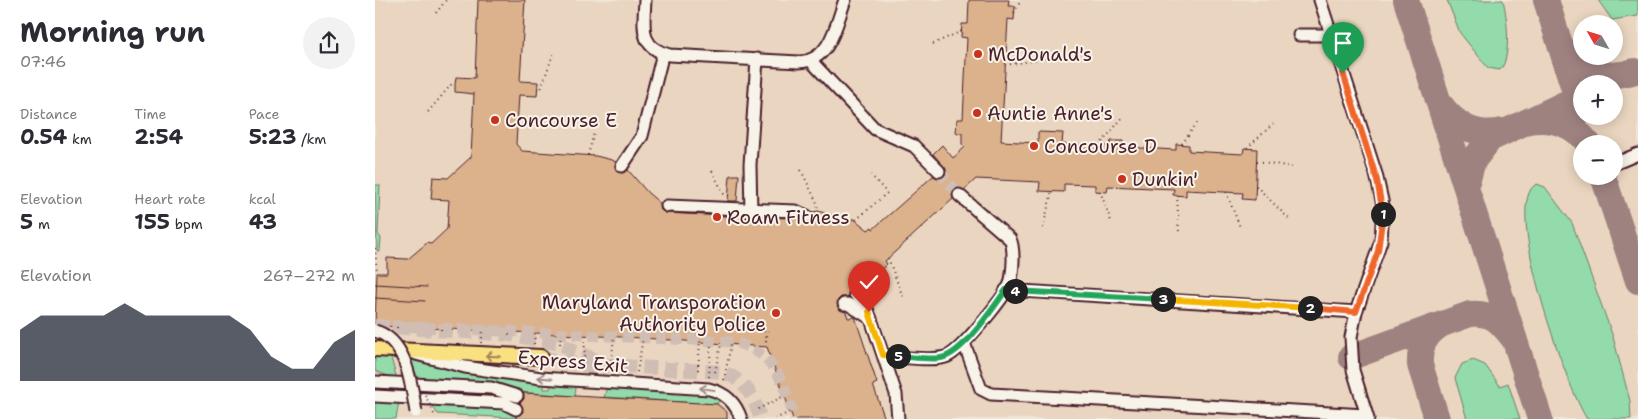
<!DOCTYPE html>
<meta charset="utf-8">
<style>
body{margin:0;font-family:"Shantell Sans",sans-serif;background:#f2f2f3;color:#2b2b33;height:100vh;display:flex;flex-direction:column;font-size:19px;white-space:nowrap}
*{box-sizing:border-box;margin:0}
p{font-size:16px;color:#7c7c81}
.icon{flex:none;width:28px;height:28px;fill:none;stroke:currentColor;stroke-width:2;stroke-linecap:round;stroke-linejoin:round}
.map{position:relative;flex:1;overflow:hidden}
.details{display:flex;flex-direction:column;background:#fff;width:375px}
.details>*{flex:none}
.needle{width:32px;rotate:309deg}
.tools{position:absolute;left:1198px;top:15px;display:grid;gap:10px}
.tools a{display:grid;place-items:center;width:50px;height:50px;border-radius:50%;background:#fff;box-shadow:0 2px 12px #0003;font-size:25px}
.pin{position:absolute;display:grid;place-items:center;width:42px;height:42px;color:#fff;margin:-51px -21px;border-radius:50% 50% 50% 0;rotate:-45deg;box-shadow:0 0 5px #0007}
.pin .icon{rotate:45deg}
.km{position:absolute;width:25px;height:25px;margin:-12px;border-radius:50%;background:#222;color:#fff;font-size:14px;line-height:25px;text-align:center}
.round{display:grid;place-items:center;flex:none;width:52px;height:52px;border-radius:26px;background:#f2f2f3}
.summary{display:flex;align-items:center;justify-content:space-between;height:85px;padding:0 20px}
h1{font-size:28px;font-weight:700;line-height:38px}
.metrics{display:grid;grid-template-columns:repeat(3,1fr);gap:8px;height:85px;padding:5px 20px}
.metrics div{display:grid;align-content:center}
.metrics b{font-size:21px;font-weight:700}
.metrics small{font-size:14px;font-weight:400}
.metrics p{font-size:14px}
.chart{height:140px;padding:10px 20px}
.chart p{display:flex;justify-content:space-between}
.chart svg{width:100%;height:90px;margin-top:5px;fill:#111827;opacity:.7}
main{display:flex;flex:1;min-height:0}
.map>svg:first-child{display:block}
.built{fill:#ead6c0;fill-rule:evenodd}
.green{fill:#93dbaa;stroke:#6e7d6a}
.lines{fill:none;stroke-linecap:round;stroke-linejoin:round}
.taxiway{stroke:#9e8280;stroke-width:26}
.building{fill:#dbb28c;stroke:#4a1f2b}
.minor-tunnel{stroke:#d0beb4;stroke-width:11;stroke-dasharray:11 5.5;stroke-linecap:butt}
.major-tunnel{stroke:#d0beb4;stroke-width:14;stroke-dasharray:14 7;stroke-linecap:butt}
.minor-casing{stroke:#4a1f2b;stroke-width:15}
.major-casing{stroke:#4a1f2b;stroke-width:18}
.path{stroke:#4a1f2b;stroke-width:2;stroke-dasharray:1 4;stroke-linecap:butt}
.minor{stroke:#f7f3e8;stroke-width:11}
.major{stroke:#f9e181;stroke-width:14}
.tram{stroke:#4a1f2b;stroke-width:1}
.minor-bridge-casing{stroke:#4a1f2b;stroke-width:15;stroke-linecap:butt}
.path-bridge{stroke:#4a1f2b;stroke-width:2;stroke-dasharray:1 4;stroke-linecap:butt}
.minor-bridge{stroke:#f7f3e8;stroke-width:11}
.oneway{stroke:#a28056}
.oneway2{stroke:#a0898a}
.split-1-casing{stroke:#fff;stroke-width:10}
.split-2-casing{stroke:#fff;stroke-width:10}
.split-3-casing{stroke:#fff;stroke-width:10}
.split-4-casing{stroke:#fff;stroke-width:10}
.split-5-casing{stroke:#fff;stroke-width:10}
.split-6-casing{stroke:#fff;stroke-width:10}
.split-1{stroke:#f0652b;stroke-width:6}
.split-2{stroke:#f0652b;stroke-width:6}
.split-3{stroke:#f5b400;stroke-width:6}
.split-4{stroke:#22a559;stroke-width:6}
.split-5{stroke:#22a559;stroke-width:6}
.split-6{stroke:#f5b400;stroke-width:6}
.poi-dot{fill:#c8321e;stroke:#f7f3e8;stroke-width:2}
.labels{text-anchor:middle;stroke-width:4;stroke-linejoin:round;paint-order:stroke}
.poi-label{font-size:19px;fill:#4a1f2b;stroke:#f7f3e8;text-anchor:start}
.street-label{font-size:19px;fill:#4a1f2b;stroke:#f7f3e8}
</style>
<main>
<section class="details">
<div class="summary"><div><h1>Morning run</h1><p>07:46</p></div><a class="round"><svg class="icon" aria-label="share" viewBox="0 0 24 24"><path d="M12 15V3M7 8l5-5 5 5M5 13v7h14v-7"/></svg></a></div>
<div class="metrics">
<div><p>Distance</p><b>0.54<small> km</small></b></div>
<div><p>Time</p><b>2:54</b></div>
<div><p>Pace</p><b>5:23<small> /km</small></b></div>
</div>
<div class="metrics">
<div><p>Elevation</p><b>5<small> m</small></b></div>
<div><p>Heart rate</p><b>155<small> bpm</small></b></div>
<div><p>kcal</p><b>43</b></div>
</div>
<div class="chart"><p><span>Elevation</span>267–272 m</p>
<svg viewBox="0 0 160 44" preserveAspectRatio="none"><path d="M0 44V19L10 12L20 12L30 12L40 12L50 6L60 12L70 12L80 12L90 12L100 12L110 19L120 32L130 38L140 38L150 25L160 19V44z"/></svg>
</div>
</section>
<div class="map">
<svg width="1263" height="419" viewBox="0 0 1263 419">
<rect width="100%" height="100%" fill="#f1e6d6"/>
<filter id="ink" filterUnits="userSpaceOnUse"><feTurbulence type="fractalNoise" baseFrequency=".02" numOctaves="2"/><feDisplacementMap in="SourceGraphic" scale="10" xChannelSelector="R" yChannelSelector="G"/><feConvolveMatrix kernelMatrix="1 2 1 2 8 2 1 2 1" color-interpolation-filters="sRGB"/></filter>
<g filter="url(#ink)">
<path class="built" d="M0,0H1263V419H0ZM1206,24H1239V56H1206ZM1206,84H1239V116H1206ZM1206,144H1239V176H1206Z"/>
<path class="green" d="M1072,0H1128C1132,15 1137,58 1125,70L1113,68L1085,33Z
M1223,0H1263V16L1237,20Z
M1162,184L1170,187L1197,223L1238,337L1255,401L1256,419H1212C1193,391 1124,200 1162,184Z
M0,185H5L3,234L6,238L5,251H2Z
M0,357L16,358L22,379L0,371Z
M35,360L147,382L169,383V389H175L176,384L223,387L201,386L200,396L143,392L44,380Z
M1098,360L1110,365L1125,386L1133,383L1145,419H1092L1080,378L1087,364Z
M232,387L333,393L346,398L342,404L229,397Z
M6,401H24L21,419H0V402Z
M54,402L128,407L141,413V418L63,414Z"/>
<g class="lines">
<path class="taxiway" d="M1031,0L1165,419
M1171,0L1206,111
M1187,47C1204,73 1232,80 1260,71
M1065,104C1081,126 1101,137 1128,131
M1154,121C1178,117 1199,125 1214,144
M1228,176L1263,281
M1091,186L1098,161L1115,139L1206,96
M976,357L1095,314C1119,312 1125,322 1139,339
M1062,419L1045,365C1044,347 1050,334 1067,324"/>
</g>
<path class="building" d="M103,0H150L145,81L163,82L162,96L144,95L141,144L147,151L221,156L237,160L241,162L240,166L242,172L247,173L253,170L273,193L285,203L286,210L291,213L369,217L376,220L382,217L419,218L432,223L439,220L438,212L443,211L476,221L478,218L493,230L497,227L498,229L558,176L563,178L570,176L571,169L558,154L567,145L578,158L590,147L587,144V133H581L582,119H588L592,38L586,37L587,24H593L594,0H634L633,6H640L639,20L633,19L626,141L663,143V132L688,133L687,144L735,146L736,141H748V147L801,150V144L814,145V151L868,154L869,148L882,149L880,200L867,199L868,193L811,190V196L798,195L799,189L733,186L732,192L720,191V185L689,184V192L664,191L665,182L601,179L589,190L581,188L577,193L578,199L510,261L512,264L485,289L476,288L473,297H466L462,301L465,310L471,312L473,318L480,317L502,383L498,385L510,419H418L392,347L268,338L6,326L0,324L2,273H12V258L33,259L53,242L56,244L72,229L74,200L56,199L58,177L73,178L96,157L99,94L80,92V84L81,77L100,78Z
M355,175H364L362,201H353Z
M148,393L342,404L352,412V419H141V416L148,412L145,403L149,399Z"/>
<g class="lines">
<path class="minor-tunnel" d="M564,171L584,195
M0,325L359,342C402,354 407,381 420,419"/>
<path class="major-tunnel" d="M0,326L136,335L185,344L232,365L347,372C371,380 378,396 386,419
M166,357L231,370"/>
<g class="minor-casing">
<path id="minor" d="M270,0C269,26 263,48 295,55L424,62C456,61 461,24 470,0
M945,0L1001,174L1008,205L1006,241L981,312L976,337L978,370L993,419
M924,35H956
M436,61L500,129L539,146L564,171
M1239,164L1263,154
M247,166L267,136L288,53
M292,206L421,211L432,216
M376,213L375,165L382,59
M631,290L981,312
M480,294L492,309L496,319L521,394L523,419
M469,304H473L495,318
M589,343L606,389L616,394L991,415
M41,354L90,367L166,378L334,389C351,393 361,403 366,419
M508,355C524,357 559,362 573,356C586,350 629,298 635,284C638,273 640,249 635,239L584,195
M0,382L116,388L142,396
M0,396L129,403L141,409"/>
</g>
<g class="major-casing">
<path id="major" d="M0,349L166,357"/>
</g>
<path class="path" d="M61,13L71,0
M639,13L646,0
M558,44L587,31
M630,65L670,59
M162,89H166L178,54
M53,112L76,85L80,84
M807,144L824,120
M724,146L748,117
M872,148L898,124
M213,155L219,133
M882,161L917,167
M426,170L442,203L443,211
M337,171L349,194L354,195
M881,186L915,220
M725,191L736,221
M851,192L865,227
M802,195L804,232
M481,220L512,193L496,175
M668,228L677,191
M0,248L2,273
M513,258L528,297
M22,328V327
M66,330V329
M389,331L391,341
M134,335V332
M391,341L393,331
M106,343L108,331
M159,344L160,333
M185,344L186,334
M236,365L239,337
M209,367L210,335
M323,370L325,342
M262,372L268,338
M340,372L346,344
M334,377L336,343
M349,380L356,344
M383,409L409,396
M400,419L415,412"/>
<use href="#minor" class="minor"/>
<use href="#major" class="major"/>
<path class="tram" d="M0,284L52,287
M0,298L50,301"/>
<g class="minor-bridge-casing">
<path id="minor-bridge" d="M0,331C32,340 36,384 41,412"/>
</g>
<path class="path-bridge" d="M50,395L59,414"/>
<use href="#minor-bridge" class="minor-bridge"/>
</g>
<defs><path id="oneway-shaft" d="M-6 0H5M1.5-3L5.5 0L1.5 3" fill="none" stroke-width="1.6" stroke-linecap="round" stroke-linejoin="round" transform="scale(1.25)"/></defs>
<use class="oneway" href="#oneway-shaft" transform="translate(118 356) rotate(-177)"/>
<g class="oneway2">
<use href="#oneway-shaft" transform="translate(170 378) rotate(-175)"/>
<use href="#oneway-shaft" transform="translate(332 389) rotate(-172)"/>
</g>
</g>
<g class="lines" filter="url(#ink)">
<g class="split-1-casing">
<path id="split-1" d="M968,73L1002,180L1008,214"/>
</g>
<g class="split-2-casing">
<path id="split-2" d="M935,308L981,312L1003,251L1008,214"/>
</g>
<g class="split-3-casing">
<path id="split-3" d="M788,299L935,308"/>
</g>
<g class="split-4-casing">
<path id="split-4" d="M640,291L788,299"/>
</g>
<g class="split-5-casing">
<path id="split-5" d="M523,356C537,357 553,360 566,358C588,354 618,308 631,290L640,291"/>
</g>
<g class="split-6-casing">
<path id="split-6" d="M494,312L508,355L523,356"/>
</g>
<use href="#split-1" class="split-1"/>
<use href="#split-2" class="split-2"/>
<use href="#split-3" class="split-3"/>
<use href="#split-4" class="split-4"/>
<use href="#split-5" class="split-5"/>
<use href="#split-6" class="split-6"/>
</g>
<g class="poi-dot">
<circle cx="603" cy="54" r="5"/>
<circle cx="602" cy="113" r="5"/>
<circle cx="120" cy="120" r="5"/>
<circle cx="659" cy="146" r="5"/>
<circle cx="747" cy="179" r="5"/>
<circle cx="342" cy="217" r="5"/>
<circle cx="401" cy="313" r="5"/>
</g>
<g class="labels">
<g class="poi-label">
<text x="613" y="61">McDonald's</text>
<text x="612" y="120">Auntie Anne's</text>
<text x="130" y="127">Concourse E</text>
<text x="669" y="153">Concourse D</text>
<text x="757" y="186">Dunkin'</text>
<text x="352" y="224">Roam Fitness</text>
<text x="391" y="309" text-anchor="end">Maryland Transporation<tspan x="391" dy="22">Authority Police</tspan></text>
</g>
<g class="street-label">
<text transform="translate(198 361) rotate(5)" y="7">Express Exit</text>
</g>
</g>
</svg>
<div class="tools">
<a><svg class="needle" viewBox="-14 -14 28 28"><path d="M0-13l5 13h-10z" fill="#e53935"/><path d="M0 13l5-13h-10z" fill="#7c7c81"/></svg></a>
<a>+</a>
<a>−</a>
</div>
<div class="pin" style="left:968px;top:73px;background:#1e9e55"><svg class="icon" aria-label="arrive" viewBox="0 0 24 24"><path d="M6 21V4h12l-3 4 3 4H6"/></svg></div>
<div class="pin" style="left:494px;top:312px;background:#d93025"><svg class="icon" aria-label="check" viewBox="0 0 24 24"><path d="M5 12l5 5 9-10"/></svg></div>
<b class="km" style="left:1008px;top:214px">1</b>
<b class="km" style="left:935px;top:308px">2</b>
<b class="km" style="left:788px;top:299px">3</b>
<b class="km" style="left:640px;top:291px">4</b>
<b class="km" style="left:523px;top:356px">5</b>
</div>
</main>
